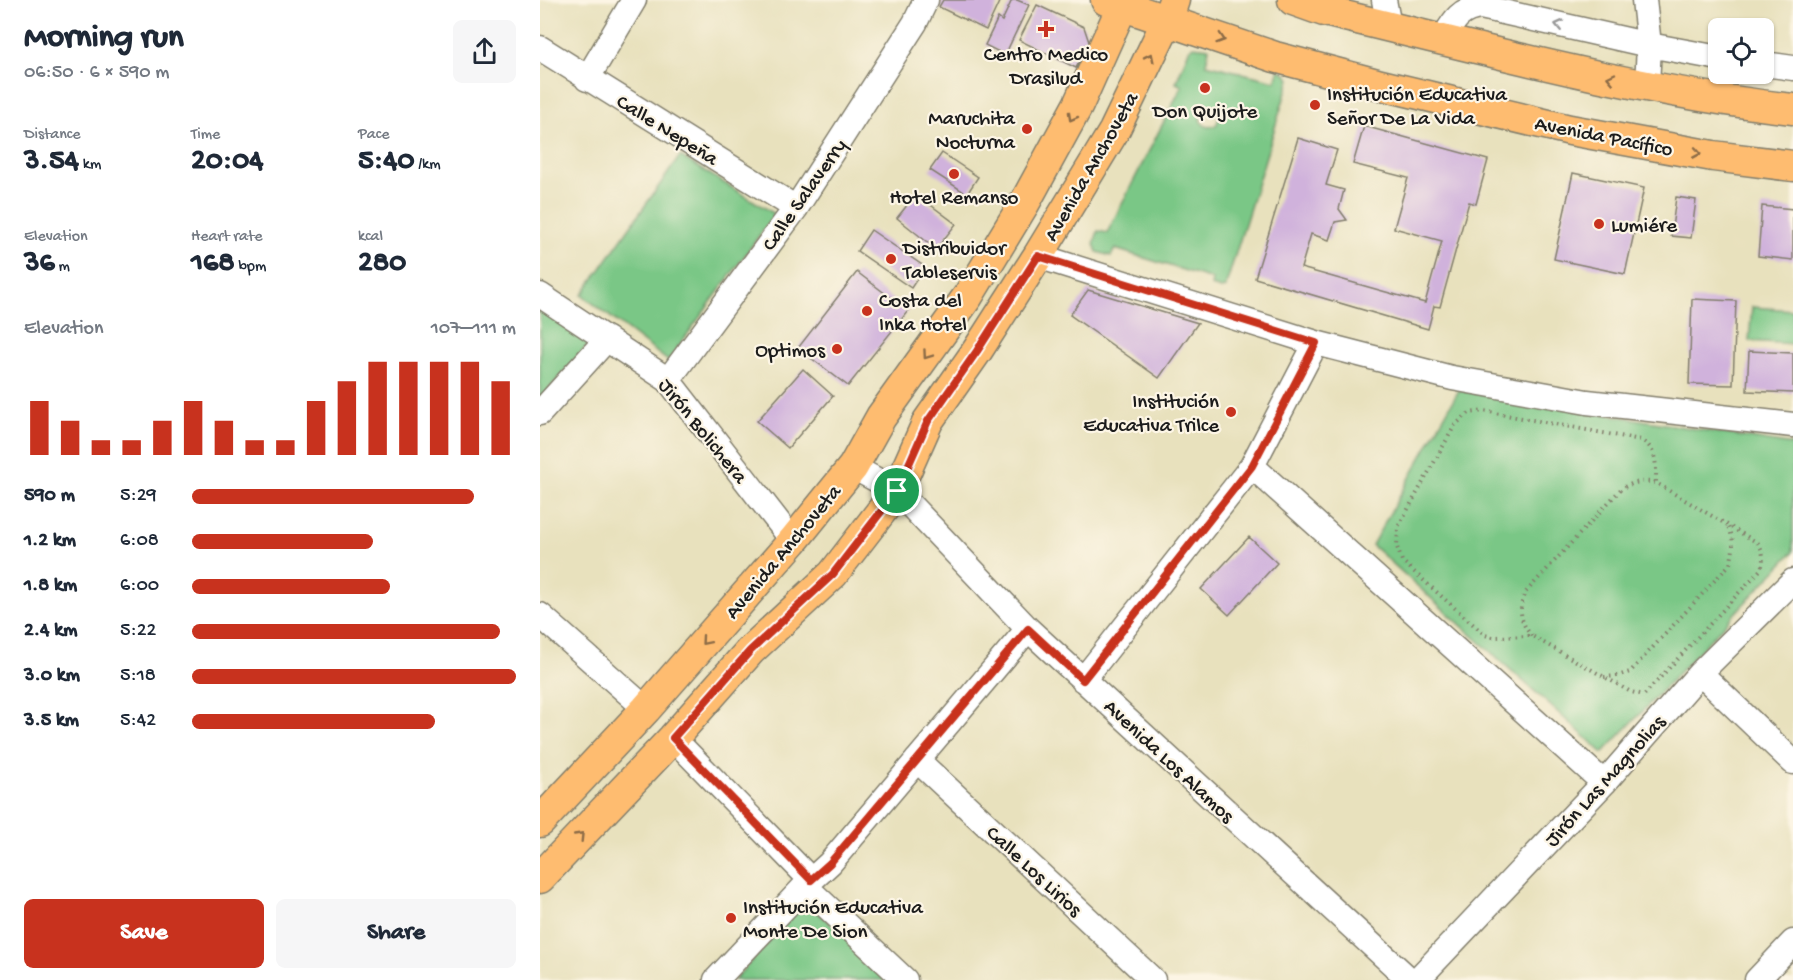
<!DOCTYPE html>
<meta charset="utf-8">
<style>
body{margin:0;font-family:"Gochi Hand",sans-serif;background:#f6f6f7;color:#1f2937;height:100vh;display:flex;flex-direction:column;font-size:22px;white-space:nowrap}
*{box-sizing:border-box;margin:0}
p{font-size:20px;color:#747a83}
.icon{flex:none;width:33px;height:33px;fill:none;stroke:currentColor;stroke-width:2;stroke-linecap:round;stroke-linejoin:round}
.map{position:relative;flex:1;overflow:hidden}
.drawer{display:flex;flex-direction:column;background:#fff;width:540px}
.drawer>*{flex:none}
.tools{position:absolute;left:1168px;top:18px;display:grid;gap:12px}
.tools a{display:grid;place-items:center;width:66px;height:66px;border-radius:9px;background:#fff;box-shadow:0 2px 4px #0004;font-size:30px}
.pin{position:absolute;display:grid;place-items:center;width:51px;height:51px;color:#fff;margin:-26px;border:3px solid #fff;border-radius:50%;box-shadow:0 2px 6px #0007}
.round{display:grid;place-items:center;flex:none;width:63px;height:63px;border-radius:9px;background:#f6f6f7}
.overview{display:flex;align-items:center;justify-content:space-between;height:102px;padding:0 24px}
h1{font-size:33px;font-weight:800;line-height:45px}
.stats{display:grid;grid-template-columns:repeat(3,1fr);gap:9px;height:102px;padding:6px 24px}
.stats div{display:grid;align-content:center}
.stats b{font-size:30px;font-weight:800}
.stats small{font-size:16px;font-weight:400}
.stats p{font-size:16px}
.chart{height:168px;padding:12px 24px}
.chart p{display:flex;justify-content:space-between}
.chart svg{width:100%;height:108px;margin-top:6px;stroke:#c8321e;stroke-width:6}
.cta{display:flex;gap:12px;margin-top:auto;padding:12px 24px}
.cta a{flex:1;height:69px;border-radius:9px;background:#c8321e;color:#fff;font-size:24px;font-weight:800;line-height:69px;text-align:center}
.cta a+a{background:#f6f6f7;color:#1f2937}
ul{padding:0 24px;list-style:none;font-size:20px}
li{display:grid;grid-template-columns:96px 72px 1fr;align-items:center;height:45px}
li i{height:15px;border-radius:8px;background:#c8321e}
main{display:flex;flex:1;min-height:0}
.map>svg:first-child{display:block}
.green{fill:#7ac786;stroke:#4b7251;stroke-width:1.5;fill-rule:evenodd}
.building{fill:#d0b2dc}
.lines{fill:none;stroke-linecap:round;stroke-linejoin:round}
.minor-casing{stroke:#827e6c;stroke-width:27}
.major-casing{stroke:#827e6c;stroke-width:33}
.path{stroke:#827e6c;stroke-width:4;stroke-dasharray:1.5 4.5;stroke-linecap:butt}
.minor{stroke:#fff;stroke-width:24}
.major{stroke:#febc70;stroke-width:30}
.oneway{stroke:#999}
.oneway2{stroke:#8d6c46}
.route-casing{stroke:#fff;stroke-width:12}
.route{stroke:#c8321e;stroke-width:8}
.poi-dot{fill:#c8321e;stroke:#fcf5e5;stroke-width:2}
.labels{text-anchor:middle;stroke-width:4.5;stroke-linejoin:round;paint-order:stroke}
.poi-label{font-size:21px;fill:#1c1c1c;stroke:#fcf5e5;text-anchor:start}
.street-label{font-size:21px;fill:#1c1c1c;stroke:#fcf5e5}
</style>
<main>
<section class="drawer">
<div class="overview"><div><h1>Morning run</h1><p>06:50 · 6 × 590 m</p></div><a class="round"><svg class="icon" aria-label="share" viewBox="0 0 24 24"><path d="M12 15V3M7 8l5-5 5 5M5 13v7h14v-7"/></svg></a></div>
<div class="stats">
<div><p>Distance</p><b>3.54<small> km</small></b></div>
<div><p>Time</p><b>20:04</b></div>
<div><p>Pace</p><b>5:40<small> /km</small></b></div>
</div>
<div class="stats">
<div><p>Elevation</p><b>36<small> m</small></b></div>
<div><p>Heart rate</p><b>168<small> bpm</small></b></div>
<div><p>kcal</p><b>280</b></div>
</div>
<div class="chart"><p><span>Elevation</span>107–111 m</p>
<svg viewBox="0 0 160 44" preserveAspectRatio="none"><path d="M5 44V22M15 44V30M25 44V38M35 44V38M45 44V30M55 44V22M65 44V30M75 44V38M85 44V38M95 44V22M105 44V14M115 44V6M125 44V6M135 44V6M145 44V6M155 44V14"/></svg>
</div>
<ul>
<li><b>590 m</b>5:29<i style="width:87%"></i></li>
<li><b>1.2 km</b>6:08<i style="width:56%"></i></li>
<li><b>1.8 km</b>6:00<i style="width:61%"></i></li>
<li><b>2.4 km</b>5:22<i style="width:95%"></i></li>
<li><b>3.0 km</b>5:18<i style="width:100%"></i></li>
<li><b>3.5 km</b>5:42<i style="width:75%"></i></li>
</ul>
<div class="cta"><a>Save</a><a>Share</a></div>
</section>
<div class="map">
<svg width="1253" height="980" viewBox="0 0 1253 980">
<rect width="100%" height="100%" fill="#fcf5e5"/>
<filter id="ink" filterUnits="userSpaceOnUse"><feTurbulence type="fractalNoise" baseFrequency=".0167" numOctaves="2"/><feDisplacementMap in="SourceGraphic" scale="12" xChannelSelector="R" yChannelSelector="G"/><feConvolveMatrix kernelMatrix="1 2 1 2 8 2 1 2 1" color-interpolation-filters="sRGB"/></filter>
<filter id="wash" filterUnits="userSpaceOnUse"><feTurbulence type="fractalNoise" baseFrequency=".008" numOctaves="4" result="noise"/><feDisplacementMap in="SourceGraphic" scale="24" xChannelSelector="R" yChannelSelector="G"/><feGaussianBlur stdDeviation="1.35" result="paint"/><feColorMatrix in="noise" values="0 0 0 0 0 0 0 0 0 0 0 0 0 0 0 0 0 1.4 0 .05"/><feComposite in="paint" operator="in"/></filter>
<g filter="url(#wash)">
<rect width="100%" height="100%" fill="#e8e1bd"/>
<path class="green" d="M653,46L669,48L666,64L735,81L739,69L746,74L750,79L685,288L681,289L671,286L672,279L575,249L571,256L557,252L554,244L558,231L567,233L642,86L636,83L649,50ZM667,107L677,110L680,114L677,124C670,129 664,127 660,120L663,110Z
M140,156L235,214L128,361L42,295Z
M0,307L52,341L0,399Z
M1212,307L1253,310V344L1209,341Z
M919,390L1253,445V552L1063,753L832,545Z
M266,901L350,980H194Z"/>
<g id="blocks">
<path class="building" d="M403,0H460L446,30L399,7Z
M472,0H477L489,5L465,55L445,45L458,18L462,21Z
M497,5L544,27L549,42L536,68L479,40Z
M824,126L948,160L936,204L929,202L900,307L894,306L888,329L715,278L758,138L797,150L786,185L804,190L799,209L807,220L795,222L789,240L771,234L761,268L885,303L902,241L854,228L868,178L813,164Z
M402,153L438,177L427,194L390,170Z
M1033,173L1104,188L1085,274L1014,259Z
M376,194L416,224L396,249L357,218Z
M1136,197L1156,200L1151,238L1131,236Z
M1222,206L1253,209V260L1218,256Z
M331,230L385,267L371,288L317,251Z
M317,272L368,311L308,386L258,348Z
M548,290L658,323L619,378L530,315Z
M1152,299L1196,301L1193,385L1149,384Z
M1209,351L1253,353V393L1207,391Z
M263,369L293,396L248,448L217,421Z
M709,537L737,563L689,615L661,589Z"/>
</g>
</g>
<g filter="url(#ink)">
<use href="#blocks" fill-opacity="0" stroke="#827e6c" stroke-width="1.5"/>
<g class="lines">
<g class="minor-casing">
<path id="minor" d="M844,0L849,26
M1104,0L1109,45L1107,86
M903,39C913,22 919,9 941,7L1109,45L1179,58
M0,48L256,208
M1224,64L1253,68
M47,79L94,0
M498,256L776,343L912,378L1047,402L1253,425
M0,295L128,380L253,541
M128,380L256,208L375,23L386,0
M0,413L67,339
M712,466L1064,783
M313,467L357,491L488,629L870,980
M0,615L106,709
M1160,673L1253,762
M543,680L712,466L776,343
M133,738L271,880
M377,760L613,980
M265,886L365,980
M176,980L265,886L290,863L488,629
M877,980L1064,783L1160,673L1253,581
M1217,980L1253,942"/>
</g>
<g class="major-casing">
<path id="major" d="M566,0L735,57L837,84L1030,130L1173,156L1253,166
M753,0L784,11C939,48 1094,91 1253,109
M0,822L106,709L253,541L313,467L341,417L428,296L484,204L538,105L585,0
M0,878L133,738L210,651L293,574L357,491L388,421L437,351L498,256L574,131L627,21L634,0"/>
</g>
<path class="path" d="M992,636C980,623 978,609 985,593L1081,489C1093,482 1103,480 1116,483L1218,543C1224,552 1224,559 1221,569L1104,695L1091,692L992,636L953,637L945,635L862,561L857,547L858,527L915,425L929,413L944,411L1101,440C1118,449 1116,467 1116,483
M1064,677L1077,676L1090,672L1190,564C1194,550 1195,538 1187,525"/>
<use href="#minor" class="minor"/>
<use href="#major" class="major"/>
</g>
<defs><path id="oneway-chevron" d="M-2-3.5L2.5 0L-2 3.5" fill="none" stroke-width="1.6" stroke-linecap="round" stroke-linejoin="round" transform="scale(1.5)"/></defs>
<use class="oneway" href="#oneway-chevron" transform="translate(1019 25) rotate(-167)"/>
<g class="oneway2">
<use href="#oneway-chevron" transform="translate(681 39) rotate(18)"/>
<use href="#oneway-chevron" transform="translate(610 57) rotate(-64)"/>
<use href="#oneway-chevron" transform="translate(1071 78) rotate(-168)"/>
<use href="#oneway-chevron" transform="translate(532 117) rotate(119)"/>
<use href="#oneway-chevron" transform="translate(1157 153) rotate(10)"/>
<use href="#oneway-chevron" transform="translate(387 355) rotate(125)"/>
<use href="#oneway-chevron" transform="translate(165 641) rotate(131)"/>
<use href="#oneway-chevron" transform="translate(40 836) rotate(-46)"/>
</g>
</g>
<g class="lines" filter="url(#ink)">
<g class="route-casing">
<path id="route" d="M498,256L776,343L712,466L543,680L488,629L290,863L271,880L133,738L210,651L293,574L357,491L388,421L437,351Z"/>
</g>
<use href="#route" class="route"/>
</g>
<g class="poi-dot">
<path d="M503 20h6v6h6v6h-6v6h-6v-6h-6v-6h6z"/>
<circle cx="665" cy="88" r="6"/>
<circle cx="775" cy="105" r="6"/>
<circle cx="487" cy="129" r="6"/>
<circle cx="414" cy="174" r="6"/>
<circle cx="1059" cy="224" r="6"/>
<circle cx="351" cy="259" r="6"/>
<circle cx="327" cy="311" r="6"/>
<circle cx="297" cy="349" r="6"/>
<circle cx="691" cy="412" r="6"/>
<circle cx="191" cy="918" r="6"/>
</g>
<g class="labels">
<g class="poi-label">
<text x="506" y="60" text-anchor="middle">Centro Medico<tspan x="506" dy="24">Drasilud</tspan></text>
<text x="787" y="100">Institución Educativa<tspan x="787" dy="24">Señor De La Vida</tspan></text>
<text x="665" y="117" text-anchor="middle">Don Quijote</text>
<text x="475" y="124" text-anchor="end">Maruchita<tspan x="475" dy="24">Nocturna</tspan></text>
<text x="414" y="203" text-anchor="middle">Hotel Remanso</text>
<text x="1071" y="231">Lumiére</text>
<text x="363" y="254">Distribuidor<tspan x="363" dy="24">Tableservis</tspan></text>
<text x="339" y="306">Costa del<tspan x="339" dy="24">Inka Hotel</tspan></text>
<text x="285" y="356" text-anchor="end">Optimos</text>
<text x="679" y="407" text-anchor="end">Institución<tspan x="679" dy="24">Educativa Trilce</tspan></text>
<text x="203" y="913">Institución Educativa<tspan x="203" dy="24">Monte De Sion</tspan></text>
</g>
<g class="street-label">
<text transform="translate(128 129) rotate(32)" y="7">Calle Nepeña</text>
<text transform="translate(1064 135) rotate(11)" y="7">Avenida Pacífico</text>
<text transform="translate(550 166) rotate(-60)" y="7">Avenida Anchoveta</text>
<text transform="translate(263 194) rotate(-55)" y="7">Calle Salaverry</text>
<text transform="translate(164 430) rotate(51)" y="7">Jirón Bolichera</text>
<text transform="translate(242 551) rotate(-50)" y="7">Avenida Anchoveta</text>
<text transform="translate(630 760) rotate(43)" y="7">Avenida Los Alamos</text>
<text transform="translate(1064 780) rotate(-48)" y="7">Jirón Las Magnolias</text>
<text transform="translate(495 870) rotate(43)" y="7">Calle Los Lirios</text>
</g>
</g>
</svg>
<div class="tools">
<a><svg class="icon" aria-label="locate" viewBox="0 0 24 24"><circle cx="12" cy="12" r="6"/><path d="M12 2v4M12 18v4M2 12h4M18 12h4"/></svg></a>
</div>
<div class="pin" style="left:357px;top:491px;background:#1e9e55"><svg class="icon" aria-label="arrive" viewBox="0 0 24 24"><path d="M6 21V4h12l-3 4 3 4H6"/></svg></div>
</div>
</main>
